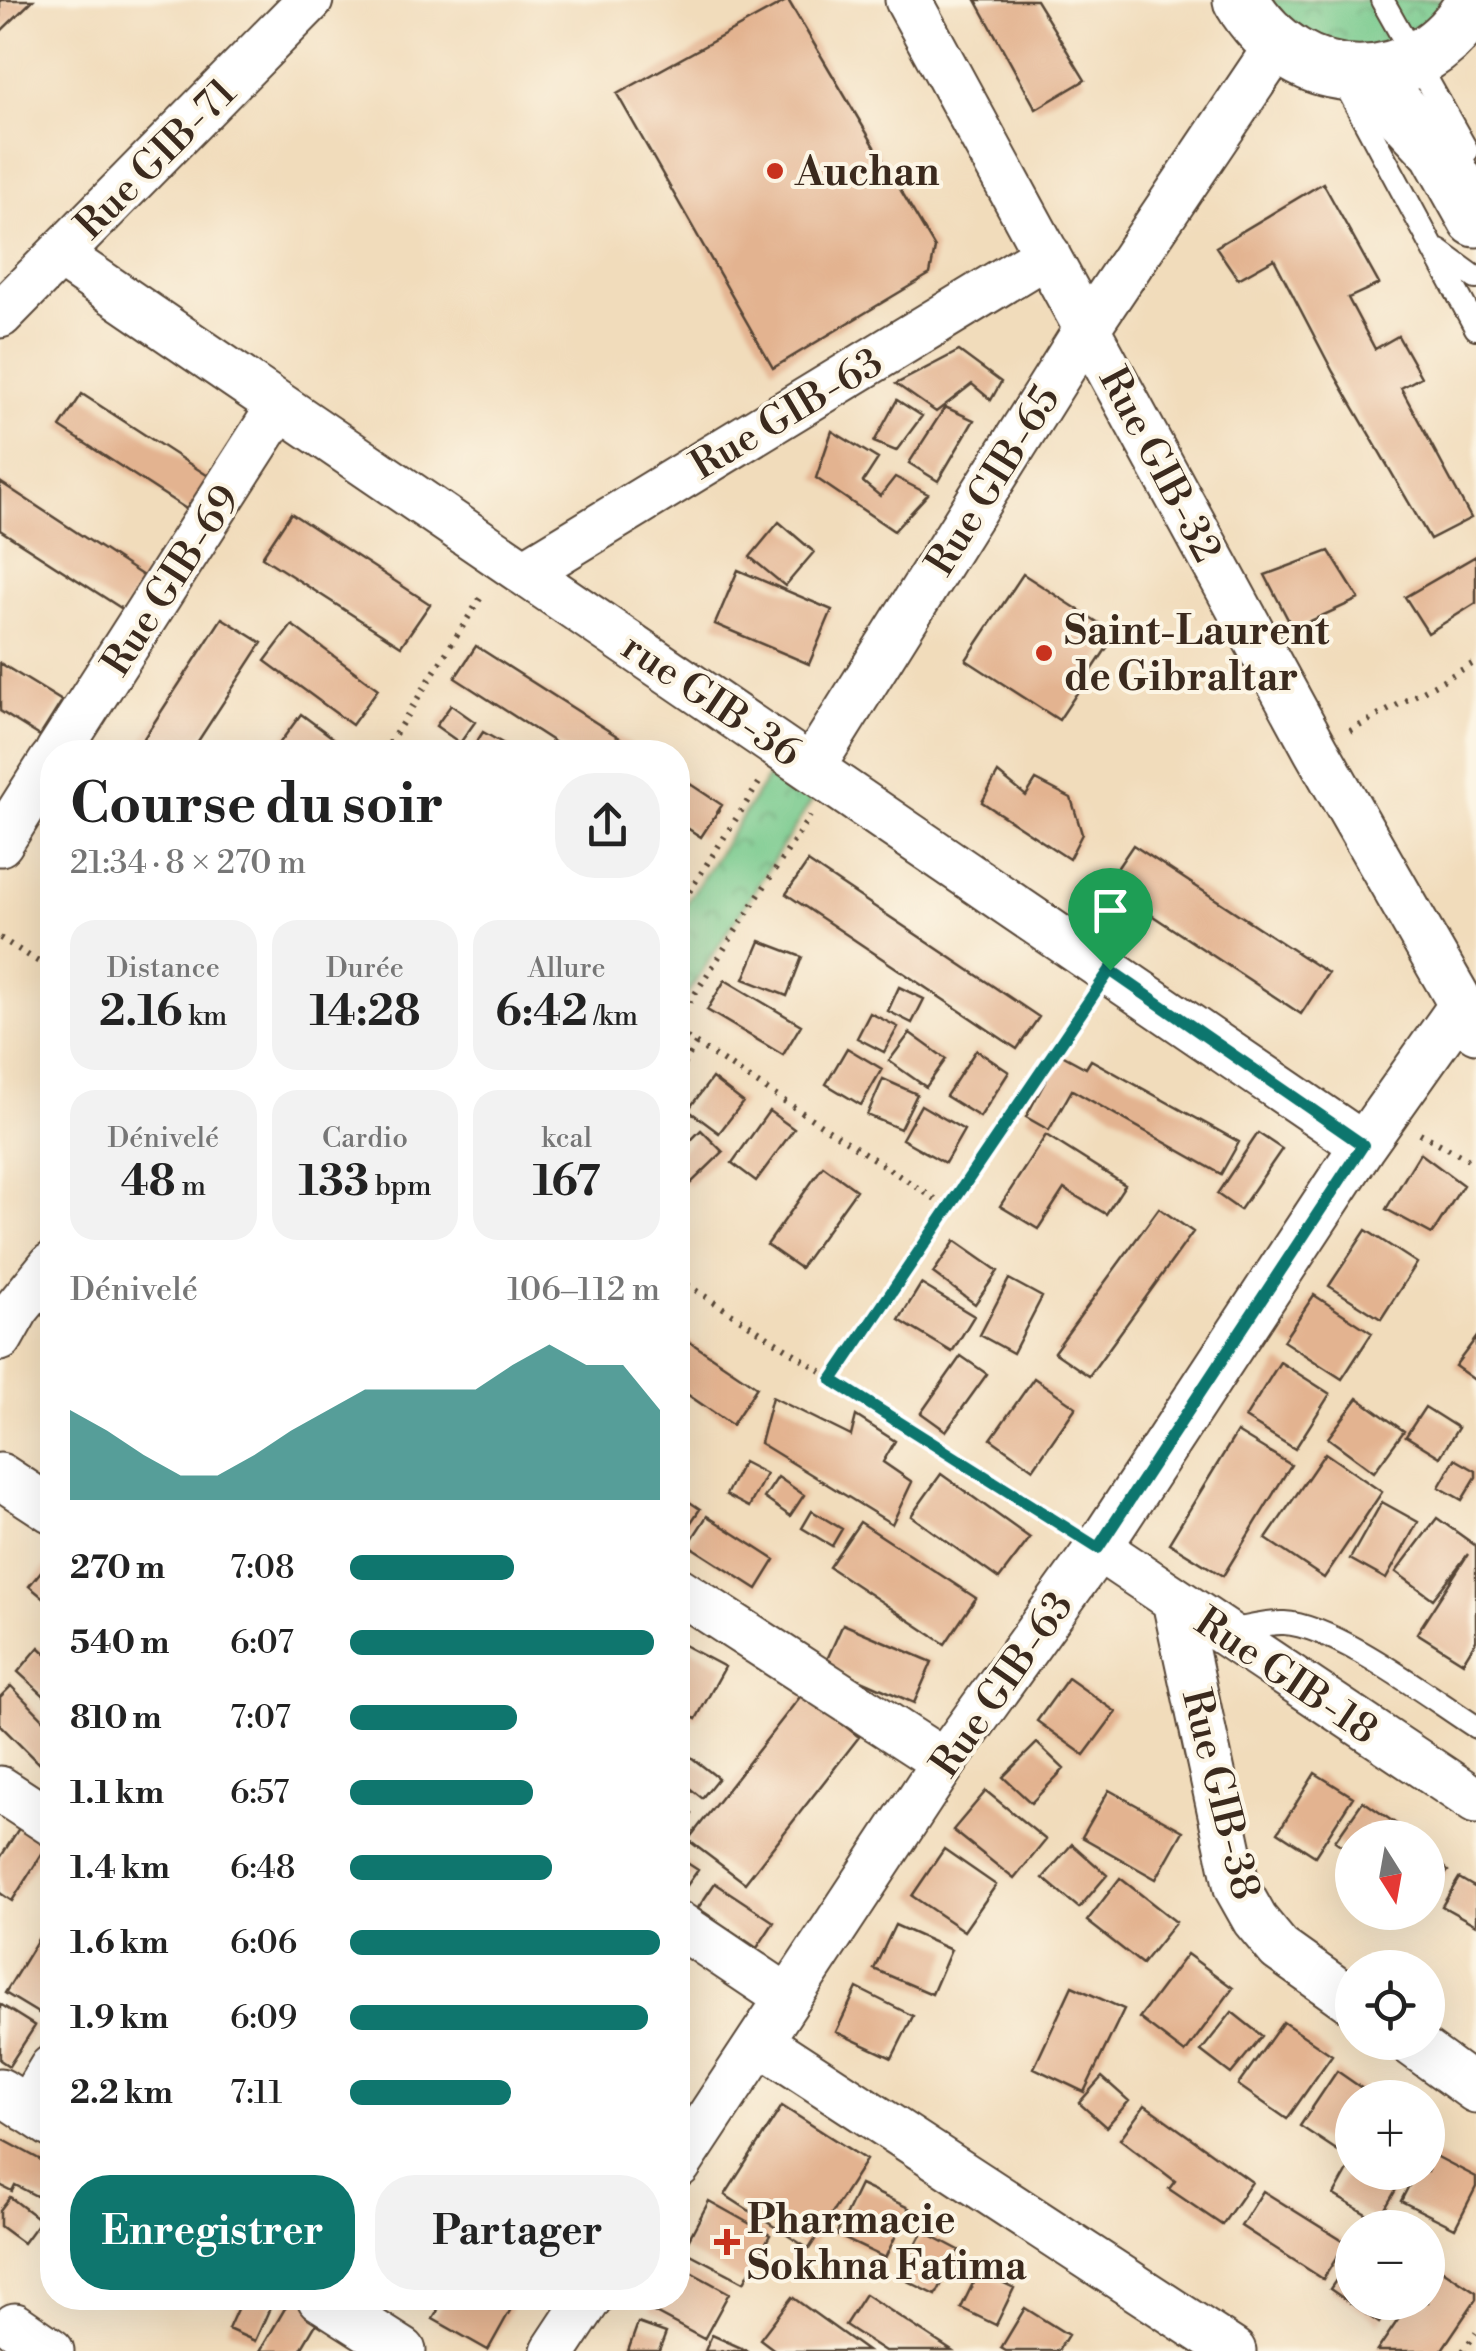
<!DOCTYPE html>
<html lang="fr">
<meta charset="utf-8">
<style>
body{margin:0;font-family:"Libre Bodoni",serif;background:#f2f2f2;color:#222;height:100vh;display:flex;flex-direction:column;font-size:38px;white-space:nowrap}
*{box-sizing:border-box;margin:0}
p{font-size:32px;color:#767676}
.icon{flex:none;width:55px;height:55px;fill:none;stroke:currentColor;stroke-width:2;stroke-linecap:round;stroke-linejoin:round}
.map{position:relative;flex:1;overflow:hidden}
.details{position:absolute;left:40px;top:740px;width:650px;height:1570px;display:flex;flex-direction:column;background:#fff;border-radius:40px;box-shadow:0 10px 40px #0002}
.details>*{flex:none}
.needle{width:65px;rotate:169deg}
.buttons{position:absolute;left:1335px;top:1820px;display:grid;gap:20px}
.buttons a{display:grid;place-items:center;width:110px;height:110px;border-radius:50%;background:#fff;box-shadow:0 10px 40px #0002;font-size:50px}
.pin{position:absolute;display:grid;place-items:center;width:85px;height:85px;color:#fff;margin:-102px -42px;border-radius:50% 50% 50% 0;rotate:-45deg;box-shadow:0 0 10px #0007}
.pin .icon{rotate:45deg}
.round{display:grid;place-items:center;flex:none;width:105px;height:105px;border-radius:40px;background:#f2f2f2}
.head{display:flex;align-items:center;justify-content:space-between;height:170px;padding:0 30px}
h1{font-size:55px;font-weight:800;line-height:75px}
.metrics{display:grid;grid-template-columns:repeat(3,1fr);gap:15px;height:170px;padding:10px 30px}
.metrics div{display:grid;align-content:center;border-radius:25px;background:#f2f2f2;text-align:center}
.metrics b{font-size:42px;font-weight:800}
.metrics small{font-size:28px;font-weight:400}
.metrics p{font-size:28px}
.chart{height:280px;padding:20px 30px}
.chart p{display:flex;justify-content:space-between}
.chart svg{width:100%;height:180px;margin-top:10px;fill:#0f766e;opacity:.7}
.cta{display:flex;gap:20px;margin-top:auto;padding:20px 30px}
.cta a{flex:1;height:115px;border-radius:40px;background:#0f766e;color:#fff;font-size:40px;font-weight:800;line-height:115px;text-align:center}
.cta a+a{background:#f2f2f2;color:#222}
ul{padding:0 30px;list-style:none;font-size:32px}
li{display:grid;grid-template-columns:160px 120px 1fr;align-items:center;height:75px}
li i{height:25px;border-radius:12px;background:#0f766e}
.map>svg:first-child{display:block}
.park{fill:url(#park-crowns);stroke:#587a55;stroke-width:2.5}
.building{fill:#e3b390}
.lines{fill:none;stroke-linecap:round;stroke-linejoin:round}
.service-casing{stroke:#564536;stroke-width:26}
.minor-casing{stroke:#564536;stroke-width:49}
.tertiary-casing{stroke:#564536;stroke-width:59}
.path{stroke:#564536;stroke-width:6;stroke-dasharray:2.5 8;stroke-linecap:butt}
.service{stroke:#fff;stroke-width:22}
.minor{stroke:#fff;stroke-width:45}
.tertiary{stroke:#fff;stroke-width:55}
.route-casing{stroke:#fff;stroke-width:20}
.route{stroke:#0f766e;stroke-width:12}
.poi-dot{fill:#c8321e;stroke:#fcf5e5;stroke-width:4}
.labels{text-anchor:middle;stroke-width:8;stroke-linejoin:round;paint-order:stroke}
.street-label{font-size:40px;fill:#3b2a1e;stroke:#fcf5e5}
.poi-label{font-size:40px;font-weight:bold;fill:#3b2a1e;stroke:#fcf5e5;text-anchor:start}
</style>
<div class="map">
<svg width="1476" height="2351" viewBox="0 0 1476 2351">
<defs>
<pattern id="park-crowns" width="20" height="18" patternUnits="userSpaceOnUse" patternTransform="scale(2.5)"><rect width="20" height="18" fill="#76c98c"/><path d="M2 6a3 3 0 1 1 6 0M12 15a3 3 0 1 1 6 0" fill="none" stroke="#62a372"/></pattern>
</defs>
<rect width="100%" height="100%" fill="#fcf5e5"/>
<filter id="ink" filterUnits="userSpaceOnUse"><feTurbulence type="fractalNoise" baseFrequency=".01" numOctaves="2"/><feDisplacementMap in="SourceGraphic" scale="20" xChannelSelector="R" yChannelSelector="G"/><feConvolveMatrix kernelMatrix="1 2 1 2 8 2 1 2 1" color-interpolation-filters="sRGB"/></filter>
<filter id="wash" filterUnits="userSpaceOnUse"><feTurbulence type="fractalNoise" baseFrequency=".0048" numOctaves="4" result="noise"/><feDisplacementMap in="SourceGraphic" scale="40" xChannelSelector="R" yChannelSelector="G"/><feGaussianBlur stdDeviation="2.25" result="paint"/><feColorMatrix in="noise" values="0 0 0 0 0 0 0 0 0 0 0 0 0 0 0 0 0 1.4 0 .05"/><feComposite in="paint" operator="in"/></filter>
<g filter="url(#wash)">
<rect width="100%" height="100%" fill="#f1dcbb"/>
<path class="park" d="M1258,0H1465L1352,63Z
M782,755L824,782L678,1009V916Z"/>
<g id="blocks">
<path class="building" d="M0,0H33L0,32Z
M788,0L935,248L930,274L773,368L617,94Z
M976,0H1036L1085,80L1036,109Z
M1323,183L1379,284L1348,298L1375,349L1398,336L1421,377L1401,388L1471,518L1430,539L1333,372L1274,259L1238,279L1216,247Z
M959,351L1001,382L991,400L972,384L936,412L896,384Z
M82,394L213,479L191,512L60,427Z
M897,400L922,416L896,451L874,442Z
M945,407L974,420L938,481L909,463Z
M832,431L878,459L863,482L880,496L895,477L928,494L894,531L816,478Z
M0,482L145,577L124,610L0,530Z
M291,513L430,604L401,646L262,557Z
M779,522L814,552L785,586L750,557Z
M1329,551L1359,599L1293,629L1265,575Z
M1476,556V603L1428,633L1405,597Z
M738,570L832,610L809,664L715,624Z
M1023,574L1116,634L1059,720L966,660Z
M222,618L262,643L191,752H135Z
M292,625L378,689L352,725L265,661Z
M476,646L642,752H570L455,678Z
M0,663L62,701L40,736L0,711Z
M451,705L475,722L460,743L436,726Z
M301,714L344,746L339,752H273Z
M483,732L518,752H470Z
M998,773L1026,796L1036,780L1071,798L1082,834L1069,859L982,802Z
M678,776L722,805L701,837L678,822Z
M1133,845L1328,973L1301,1014L1106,885Z
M808,862L1039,1017L1017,1049L786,894Z
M760,941L802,957L787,996L744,979Z
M725,980L801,1025L783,1055L707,1010Z
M899,987L924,999L912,1023L888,1011Z
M870,1013L898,1027L884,1052L857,1038Z
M910,1033L946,1059L926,1087L889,1061Z
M847,1048L882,1069L861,1105L826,1084Z
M976,1050L1009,1072L980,1117L946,1096Z
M1060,1054L1086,1068L1091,1060L1239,1142L1221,1174L1072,1090L1049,1130L1026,1117Z
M712,1078L743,1102L719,1133L688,1110Z
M883,1079L917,1094L900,1129L867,1115Z
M921,1105L964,1130L945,1163L902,1139Z
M769,1111L794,1129L756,1181L732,1163Z
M701,1130L723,1152L688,1186L678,1175V1153Z
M1258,1133L1282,1149L1240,1210L1217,1194Z
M1046,1135L1125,1185L1106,1214L1064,1189L1038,1229L1000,1206Z
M1420,1153L1463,1185L1432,1234L1386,1209Z
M823,1166L856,1190L800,1268L767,1245Z
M1159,1208L1193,1232L1089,1376L1054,1352Z
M1366,1230L1417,1263L1381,1319L1329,1286Z
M955,1241L998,1271L975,1304L933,1273Z
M1009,1279L1042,1297L1013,1353L980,1335Z
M921,1284L974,1316L952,1352L899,1320Z
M1314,1295L1372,1333L1342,1379L1283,1341Z
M678,1334L757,1387L732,1425L678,1388Z
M1476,1338V1381L1455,1366Z
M961,1356L987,1374L946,1431L921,1413Z
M1280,1362L1330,1394L1295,1449L1245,1418Z
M1034,1378L1076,1407L1033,1469L991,1439Z
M772,1397L851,1436L856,1416L895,1441L883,1462L912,1482L892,1524L760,1443Z
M1358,1398L1404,1431L1374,1472L1328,1438Z
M1425,1407L1458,1428L1440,1457L1406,1436Z
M1237,1432L1291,1465L1223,1576L1169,1543Z
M1325,1453L1382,1492L1324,1578L1266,1539Z
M1455,1459L1476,1471V1477L1462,1500L1439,1487Z
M743,1462L766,1474L749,1507L726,1495Z
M941,1474L1030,1538L999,1579L911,1516Z
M778,1477L804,1495L790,1516L764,1498Z
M678,1494L700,1509L681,1537L678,1535Z
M1382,1502L1418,1522L1386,1579L1350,1559Z
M812,1511L842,1529L832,1546L802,1528Z
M707,1516L775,1560L757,1589L688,1545Z
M1437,1518L1476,1546V1641L1463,1662L1417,1633L1468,1554L1433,1599L1396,1572Z
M860,1522L976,1598L945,1644L829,1567Z
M52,1558V1605L29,1586Z
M843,1624L932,1662L914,1703L825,1664Z
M678,1642L725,1667L696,1719L678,1710Z
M39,1647L52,1659V1703L18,1672Z
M1068,1678L1116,1712L1084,1755L1037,1721Z
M11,1686L52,1728V1751L39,1764L0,1725V1697Z
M803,1693L859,1737L745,1883L688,1840Z
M1037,1743L1064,1769L1031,1803L1003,1777Z
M678,1747L718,1778L702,1798L678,1779Z
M1315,1773L1353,1797L1315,1856L1278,1832Z
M1109,1790L1183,1831L1156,1879L1082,1837Z
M986,1791L1046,1840L1014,1879L953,1830Z
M1363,1801L1411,1834L1408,1838H1352V1853L1335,1841Z
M678,1804L692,1814L678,1835Z
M28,1814L52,1838L12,1901L0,1893V1858Z
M1072,1844L1107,1875L1079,1908L1043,1878Z
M944,1849L996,1885L964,1931L912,1896Z
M1428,1853L1448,1871L1428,1894Z
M678,1857L698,1870L678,1898Z
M1120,1878L1176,1922L1142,1964L1087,1921Z
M1459,1878L1476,1888V1925L1442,1906Z
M715,1883L774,1922L757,1948L698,1908Z
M895,1925L951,1950L932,1994L874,1969Z
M43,1931L52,1937V2000L43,2016L5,1993Z
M1187,1954L1233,1988L1185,2053L1139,2018Z
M1072,1986L1124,2009L1084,2092L1034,2068Z
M857,1988L913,2016L892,2058L836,2032Z
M0,2004L35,2026L9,2066L0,2060Z
M1232,2012L1262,2036L1231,2074L1201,2051Z
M1283,2022L1332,2055L1287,2119L1238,2085Z
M1337,2071L1376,2098H1352V2129L1338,2151L1300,2126Z
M1102,2077L1129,2101L1106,2127L1079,2103Z
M1145,2105L1252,2182L1222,2225L1169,2189L1175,2181L1120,2139Z
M782,2106L866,2160L809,2249L725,2195Z
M0,2138L52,2166V2193L48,2202L15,2185L12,2191L0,2185Z
M1428,2152L1476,2177V2187L1455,2228L1401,2201L1416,2172H1428Z
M1352,2163V2172H1406L1378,2221L1334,2195Z
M860,2185L909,2208L885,2258L836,2235Z
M1263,2191L1346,2243L1323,2279L1241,2226Z
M10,2197L40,2220L23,2243L0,2226V2210Z
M709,2201L770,2235L744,2282L683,2250Z
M923,2231L959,2250L936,2295L899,2277Z
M1352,2257V2302H1393L1379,2323L1330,2289Z
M678,2265L729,2293L704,2339L650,2310L657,2298H678Z
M1435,2265L1476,2292V2299L1441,2351H1377L1410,2302H1428V2276Z
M979,2271L1014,2288L996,2325L961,2308Z
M865,2294L952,2351H885L845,2325Z
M792,2297L867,2351H776L760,2339Z
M242,2298L274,2299L255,2341L228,2329Z
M291,2298H309L326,2307L300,2351H260Z
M445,2298H517L488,2350L433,2319Z
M1025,2308L1068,2335L1058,2351H1006L1001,2348Z
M638,2323L666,2333L659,2351H628Z
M712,2335L748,2351H705Z"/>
</g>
</g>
<g filter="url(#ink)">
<use href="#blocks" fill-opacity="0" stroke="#564536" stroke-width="2.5"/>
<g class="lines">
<g class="service-casing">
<path id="service" d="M1382,0L1467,151
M1340,75L1476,328
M1439,251L1476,278
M1230,1631C1247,1628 1267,1622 1284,1623C1337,1626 1429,1697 1476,1727"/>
</g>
<g class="minor-casing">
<path id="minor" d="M908,0L1316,750L1476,1030
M59,255L1363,1145
M0,315L310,0
M525,572L1047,254
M58,752L280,406
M812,767L1088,327L1277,46
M0,843L52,761
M0,1338L17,1308L52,1265
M0,1476L52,1510
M1098,1548L1476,1801
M678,1590L944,1762
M1175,1601L1237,1888L1255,1920L1279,1949L1352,2001
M0,1789L52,1823
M678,1924L788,1998
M760,2042L1233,2351
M1410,2042L1476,2090
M0,2091L52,2125
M27,2109L52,2068
M678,2165L944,1762L1098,1548L1363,1145L1462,1005
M320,2298L403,2351
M15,2326L51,2351
M554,2351L589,2298"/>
</g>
<g class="tertiary-casing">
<path id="tertiary" d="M1241,0C1297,96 1420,99 1475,0
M1365,73L1438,151L1476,219"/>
</g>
<path class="path" d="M1350,731L1476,662
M384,752L483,594
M678,909L761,780
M0,938L52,970
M678,1020L810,816
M678,1032L949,1208
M678,1073L696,1044
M1420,1133L1476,1164
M678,1279L1063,1526
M832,1381L1087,1004
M1463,2351L1476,2333"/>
<use href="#service" class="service"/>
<use href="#minor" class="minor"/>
<use href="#tertiary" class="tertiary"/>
</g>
</g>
<g class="lines" filter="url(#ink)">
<g class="route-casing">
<path id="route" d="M1110,970L1363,1145L1098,1548L832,1380Z"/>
</g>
<use href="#route" class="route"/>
</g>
<g class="poi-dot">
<circle cx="775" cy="171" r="10"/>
<circle cx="1044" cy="653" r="10"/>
<path d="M722 2227h10v10h10v10h-10v10h-10v-10h-10v-10h10z"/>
</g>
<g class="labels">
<g class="street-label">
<text transform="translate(155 158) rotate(-45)" y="14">Rue GIB-71</text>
<text transform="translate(786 413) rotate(-31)" y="14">Rue GIB-63</text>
<text transform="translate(1161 464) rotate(62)" y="14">Rue GIB-32</text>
<text transform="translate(992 480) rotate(-58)" y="14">Rue GIB-65</text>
<text transform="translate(170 580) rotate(-57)" y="14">Rue GIB-69</text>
<text transform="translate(712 699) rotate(34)" y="14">rue GIB-36</text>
<text transform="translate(1287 1675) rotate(34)" y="14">Rue GIB-18</text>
<text transform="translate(1001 1684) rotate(-55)" y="14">Rue GIB-63</text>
<text transform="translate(1222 1794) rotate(76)" y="14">Rue GIB-38</text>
</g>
<g class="poi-label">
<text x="795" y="185">Auchan</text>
<text x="1064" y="644">Saint-Laurent<tspan x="1064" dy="46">de Gibraltar</tspan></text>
<text x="747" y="2233">Pharmacie<tspan x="747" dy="46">Sokhna Fatima</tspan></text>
</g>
</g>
</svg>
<div class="buttons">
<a><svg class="needle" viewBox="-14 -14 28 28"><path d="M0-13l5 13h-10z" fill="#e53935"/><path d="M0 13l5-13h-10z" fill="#767676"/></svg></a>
<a><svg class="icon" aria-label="locate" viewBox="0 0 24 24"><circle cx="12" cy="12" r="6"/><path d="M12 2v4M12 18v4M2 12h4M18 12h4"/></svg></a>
<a>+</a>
<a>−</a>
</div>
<div class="pin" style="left:1110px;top:970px;background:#1e9e55"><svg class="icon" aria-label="arrive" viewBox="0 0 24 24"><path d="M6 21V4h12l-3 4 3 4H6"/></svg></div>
<section class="details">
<div class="head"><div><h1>Course du soir</h1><p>21:34 · 8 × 270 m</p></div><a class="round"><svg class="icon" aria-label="share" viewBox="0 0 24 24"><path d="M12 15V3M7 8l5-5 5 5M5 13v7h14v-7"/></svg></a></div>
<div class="metrics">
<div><p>Distance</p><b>2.16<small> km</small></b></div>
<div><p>Durée</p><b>14:28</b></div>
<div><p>Allure</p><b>6:42<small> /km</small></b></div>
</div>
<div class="metrics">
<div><p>Dénivelé</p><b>48<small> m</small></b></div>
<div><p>Cardio</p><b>133<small> bpm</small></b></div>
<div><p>kcal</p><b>167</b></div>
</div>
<div class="chart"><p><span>Dénivelé</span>106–112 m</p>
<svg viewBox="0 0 160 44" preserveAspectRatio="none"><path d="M0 44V22L10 27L20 33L30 38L40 38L50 33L60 27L70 22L80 17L90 17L100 17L110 17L120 11L130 6L140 11L150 11L160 22V44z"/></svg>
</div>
<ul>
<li><b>270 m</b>7:08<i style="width:53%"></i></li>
<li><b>540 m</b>6:07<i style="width:98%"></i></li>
<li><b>810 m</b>7:07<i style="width:54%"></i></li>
<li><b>1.1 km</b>6:57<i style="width:59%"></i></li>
<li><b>1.4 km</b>6:48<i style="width:65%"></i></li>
<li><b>1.6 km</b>6:06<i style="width:100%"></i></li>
<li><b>1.9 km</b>6:09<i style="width:96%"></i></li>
<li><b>2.2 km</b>7:11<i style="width:52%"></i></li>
</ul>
<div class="cta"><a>Enregistrer</a><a>Partager</a></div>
</section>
</div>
